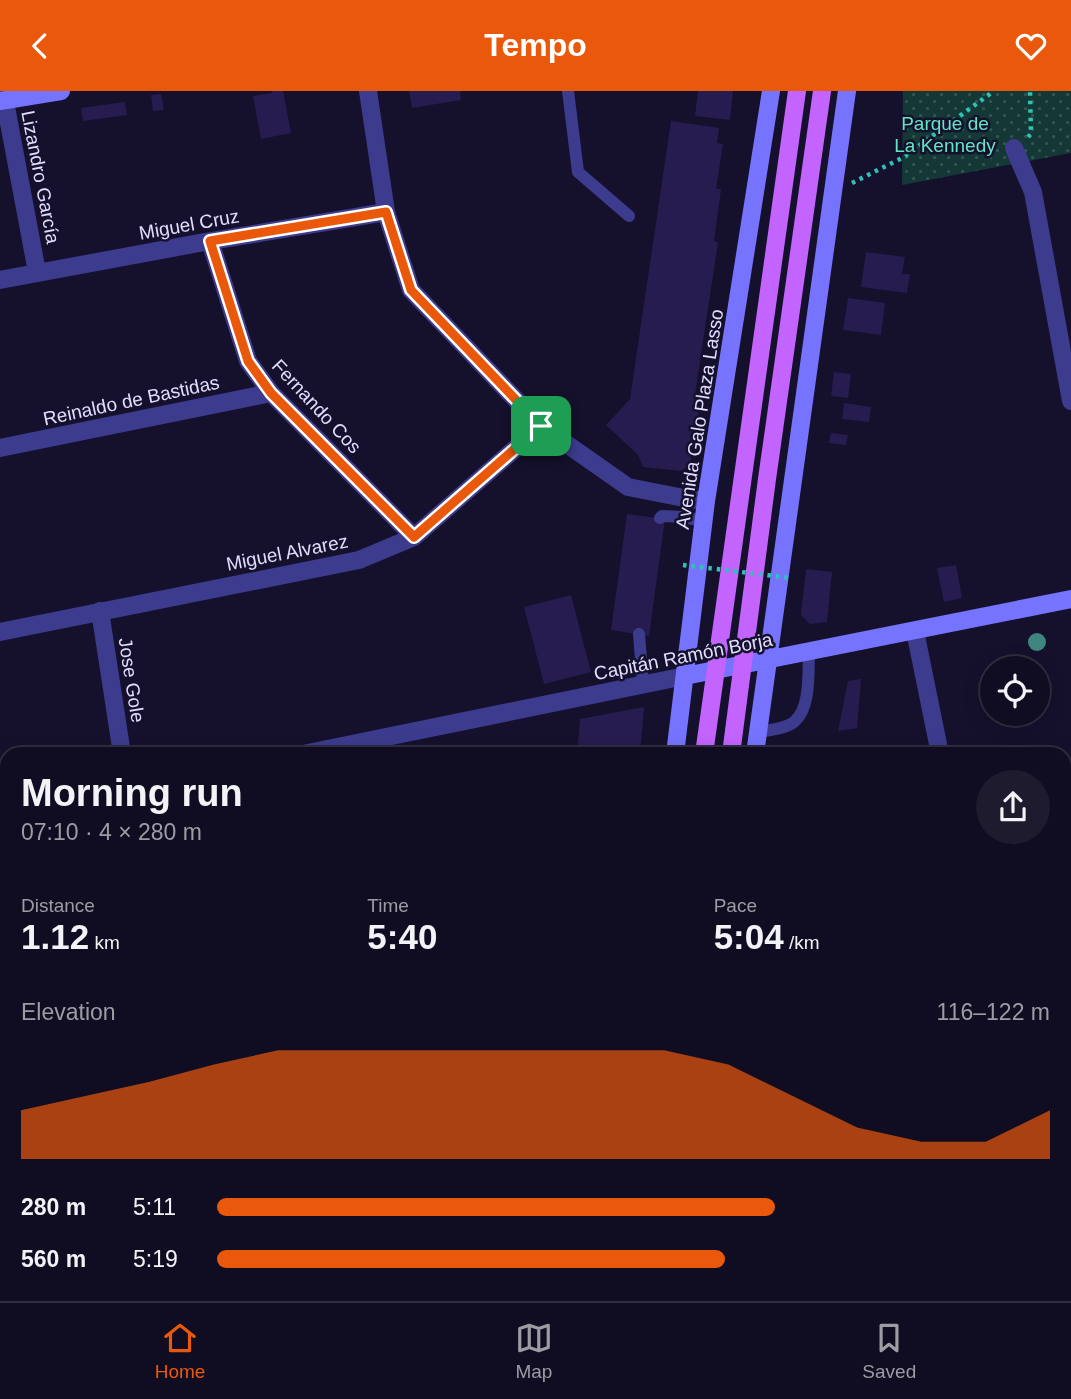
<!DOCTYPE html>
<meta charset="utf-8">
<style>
body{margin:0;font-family:Arial,sans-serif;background:#1e1b2f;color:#f1f3f6;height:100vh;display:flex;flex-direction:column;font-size:26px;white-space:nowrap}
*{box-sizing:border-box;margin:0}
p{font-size:23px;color:#9c9ca5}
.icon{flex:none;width:38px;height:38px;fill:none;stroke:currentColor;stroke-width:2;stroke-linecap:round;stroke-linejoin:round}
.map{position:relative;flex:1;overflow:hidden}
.sheet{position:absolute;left:0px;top:656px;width:1071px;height:555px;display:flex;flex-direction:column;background:#100d22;border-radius:21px 21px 0 0;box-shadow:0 4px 18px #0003,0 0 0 2px #302d40}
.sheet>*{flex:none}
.buttons{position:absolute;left:980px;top:565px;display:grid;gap:14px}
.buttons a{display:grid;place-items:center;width:70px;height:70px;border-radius:50%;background:#100d22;box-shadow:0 4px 18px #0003,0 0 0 2px #302d40;font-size:35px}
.pin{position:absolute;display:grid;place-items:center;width:60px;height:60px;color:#fff;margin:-30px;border-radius:14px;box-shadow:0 4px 10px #0006}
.round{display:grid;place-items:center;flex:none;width:74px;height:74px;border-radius:37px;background:#1e1b2f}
.summary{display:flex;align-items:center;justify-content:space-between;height:119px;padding:0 21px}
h1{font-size:38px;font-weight:800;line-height:52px}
.figures{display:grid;grid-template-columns:repeat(3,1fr);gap:10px;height:119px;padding:7px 21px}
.figures div{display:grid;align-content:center}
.figures b{font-size:35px;font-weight:800}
.figures small{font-size:19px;font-weight:400}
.figures p{font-size:19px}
.chart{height:196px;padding:14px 21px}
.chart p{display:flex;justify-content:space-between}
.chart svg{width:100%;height:126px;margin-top:7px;fill:#ea580c;opacity:.7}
ul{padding:0 21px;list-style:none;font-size:23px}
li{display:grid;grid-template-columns:112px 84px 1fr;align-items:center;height:52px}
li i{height:18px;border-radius:9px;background:#ea580c}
header{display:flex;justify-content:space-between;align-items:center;height:91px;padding:0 21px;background:#ea580c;color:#fff;font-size:32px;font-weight:800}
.dock{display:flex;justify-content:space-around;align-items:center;height:98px;border-top:2px solid #302d40;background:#100d22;font-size:19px;color:#9c9ca5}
.dock a{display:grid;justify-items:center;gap:4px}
.dock .active{color:#ea580c}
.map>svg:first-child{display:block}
.park{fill:url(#park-dots)}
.building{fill:#261c4f}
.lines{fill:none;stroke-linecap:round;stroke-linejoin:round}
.path{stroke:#2dc3b8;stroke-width:4.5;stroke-dasharray:3.5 5;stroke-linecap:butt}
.lane{stroke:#3d3b8e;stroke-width:12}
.street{stroke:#3d3b8e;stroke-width:18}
.secondary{stroke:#7674ff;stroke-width:18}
.primary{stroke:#c364ff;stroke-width:18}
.path-bridge{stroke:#2dc3b8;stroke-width:4.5;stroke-dasharray:3.5 5;stroke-linecap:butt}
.tree{fill:#408680}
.route-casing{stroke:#fff;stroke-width:14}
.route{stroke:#ea580c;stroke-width:9}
.labels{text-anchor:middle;stroke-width:5;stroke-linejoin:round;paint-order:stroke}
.park-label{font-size:19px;fill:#63e5c3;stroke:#15112d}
.street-label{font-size:19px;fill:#e1ddff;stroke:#15112d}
</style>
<header><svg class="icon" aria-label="back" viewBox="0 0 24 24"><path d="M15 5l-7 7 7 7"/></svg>Tempo<svg class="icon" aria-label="heart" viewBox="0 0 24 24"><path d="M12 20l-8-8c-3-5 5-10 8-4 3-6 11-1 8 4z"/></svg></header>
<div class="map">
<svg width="1071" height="1210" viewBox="0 0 1071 1210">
<defs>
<pattern id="park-dots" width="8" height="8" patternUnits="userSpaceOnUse" patternTransform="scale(1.75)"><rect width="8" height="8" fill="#143836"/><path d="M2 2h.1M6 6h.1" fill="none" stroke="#365454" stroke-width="1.8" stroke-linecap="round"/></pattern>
</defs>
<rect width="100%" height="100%" fill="#15112d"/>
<path class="park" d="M903,0H1071V62L902,94Z"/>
<path class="building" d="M272,0H283L291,42L261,48L253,5L272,2Z
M409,0H460L461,9L412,17Z
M698,0H733L730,29L695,25Z
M161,3L164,19L153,20L151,4Z
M125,11L127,24L83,30L81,17Z
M671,30L719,37L717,52L723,53L716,98H721L714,150L718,151L693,317L699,318L690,374L681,380L643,376L638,364L606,334L630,308Z
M866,161L905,166L902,183H910L907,202L861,196Z
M848,207L885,212L881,244L843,239Z
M834,281L851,283L848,307L831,305Z
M844,312L871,316L869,331L842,328Z
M831,342L848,344L846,354L829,352Z
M627,423L665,428L649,545L611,539Z
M956,474L962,507L944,511L937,477Z
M806,478L832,481L827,531L810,533L801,524Z
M571,504L591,581L544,593L524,516Z
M861,588L857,637L838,640L848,590Z
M644,616L640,663H577L580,628Z
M413,1204H522V1205L503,1210H414Z"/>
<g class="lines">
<path class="path" d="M1028,46L1031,43L1030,0
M852,92L902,67L994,0"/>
<path class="lane" d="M568,0L578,81L629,125
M660,427L662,425L683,426L704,430
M639,543L643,594
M758,641C768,639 787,638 795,630C811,616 808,581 809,561
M0,1116L7,1114
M512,1210L533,1204"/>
<path class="street" d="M3,0L37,181
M368,0L386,121L411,199L541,335L628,396L684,407L706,410
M1014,57L1033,101L1071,310
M210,150L248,270L271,302L414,446
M0,189L199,152L386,121
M0,357L271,302
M100,520L122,663
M915,540L940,663
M0,541L359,469L414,446L541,335
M303,663L685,585
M0,726L7,725
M1064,1147L1071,1146
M1064,1180L1071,1179
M1047,1204L1049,1210
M750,1210L779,1204
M914,1210L945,1204"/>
<path class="secondary" d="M0,10L61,0
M685,585L1071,508
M675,663L706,410L771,0
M755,663L847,0
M602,1210L603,1204
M686,1210V1204"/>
<path class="primary" d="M704,663L797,0
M731,663L767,388L822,0
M623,1210L624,1204
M654,1210L655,1204"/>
<path class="path-bridge" d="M683,474L791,487"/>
</g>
<circle class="tree" cx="1037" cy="551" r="9"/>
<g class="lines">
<g class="route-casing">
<path id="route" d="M386,121L411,199L541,335L414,446L271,302L248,270L210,150Z"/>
</g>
<use href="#route" class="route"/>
</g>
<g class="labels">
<g class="park-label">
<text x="945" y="39">Parque de<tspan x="945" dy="22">La Kennedy</tspan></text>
</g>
<g class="street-label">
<text transform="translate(41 86) rotate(79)" y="7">Lizandro García</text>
<text transform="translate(189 133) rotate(-10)" y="7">Miguel Cruz</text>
<text transform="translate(131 309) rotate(-12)" y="7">Reinaldo de Bastidas</text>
<text transform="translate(317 315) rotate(47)" y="7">Fernando Cos</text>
<text transform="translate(699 328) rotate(-81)" y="7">Avenida Galo Plaza Lasso</text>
<text transform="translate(287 461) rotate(-11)" y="7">Miguel Alvarez</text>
<text transform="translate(683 565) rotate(-11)" y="7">Capitán Ramón Borja</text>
<text transform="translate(132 589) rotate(81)" y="7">Jose Gole</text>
</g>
</g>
</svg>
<div class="buttons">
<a><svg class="icon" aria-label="locate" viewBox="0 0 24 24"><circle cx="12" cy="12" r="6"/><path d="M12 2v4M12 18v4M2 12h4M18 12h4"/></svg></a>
</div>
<div class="pin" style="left:541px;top:335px;background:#1e9e55"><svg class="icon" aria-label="arrive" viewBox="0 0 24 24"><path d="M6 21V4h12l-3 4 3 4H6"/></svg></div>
<section class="sheet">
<div class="summary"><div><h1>Morning run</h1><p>07:10 · 4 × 280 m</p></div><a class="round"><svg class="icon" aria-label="share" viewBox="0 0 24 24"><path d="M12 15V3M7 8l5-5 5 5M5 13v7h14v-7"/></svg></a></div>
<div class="figures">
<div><p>Distance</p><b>1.12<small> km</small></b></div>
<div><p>Time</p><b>5:40</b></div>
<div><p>Pace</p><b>5:04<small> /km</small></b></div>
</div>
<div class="chart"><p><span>Elevation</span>116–122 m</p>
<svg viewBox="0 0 160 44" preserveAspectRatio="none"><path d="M0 44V27L10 22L20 17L30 11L40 6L50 6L60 6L70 6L80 6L90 6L100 6L110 11L120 22L130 33L140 38L150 38L160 27V44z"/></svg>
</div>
<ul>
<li><b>280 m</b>5:11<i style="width:67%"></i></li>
<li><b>560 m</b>5:19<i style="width:61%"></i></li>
</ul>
</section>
</div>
<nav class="dock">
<a class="active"><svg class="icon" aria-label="home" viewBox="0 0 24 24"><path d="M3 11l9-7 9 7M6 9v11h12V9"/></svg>Home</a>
<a><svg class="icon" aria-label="map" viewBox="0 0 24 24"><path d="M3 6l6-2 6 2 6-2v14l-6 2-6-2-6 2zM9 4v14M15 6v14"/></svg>Map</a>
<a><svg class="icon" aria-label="saved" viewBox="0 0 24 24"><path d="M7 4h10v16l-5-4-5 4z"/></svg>Saved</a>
</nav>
